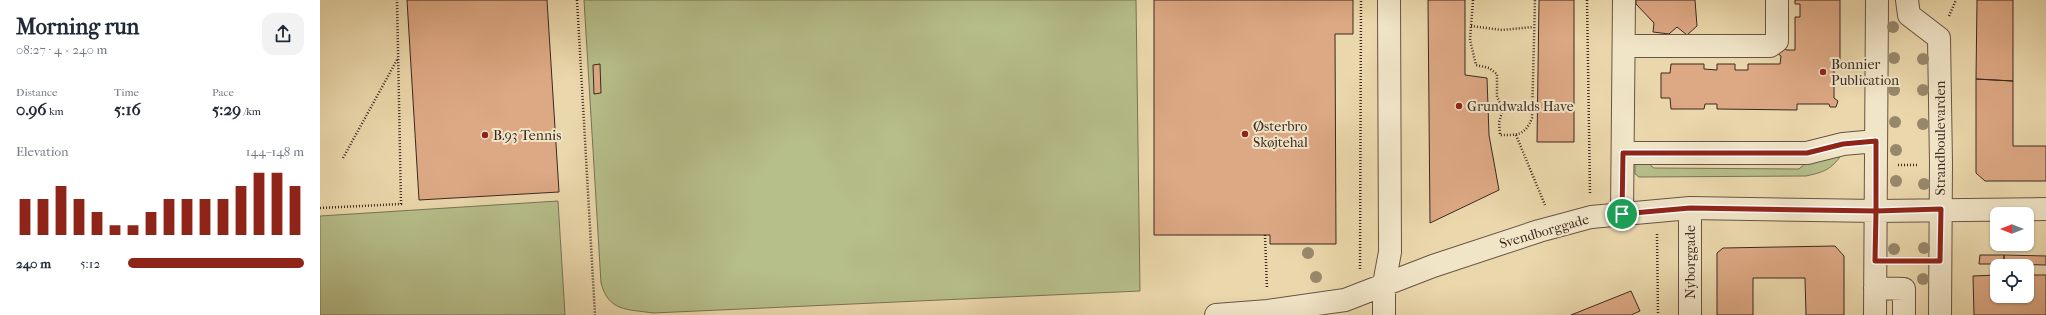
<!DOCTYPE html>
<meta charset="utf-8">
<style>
body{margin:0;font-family:"IM FELL French Canon",serif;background:#f2f2f3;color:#1f2937;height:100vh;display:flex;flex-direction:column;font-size:15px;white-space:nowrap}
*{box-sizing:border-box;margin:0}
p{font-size:13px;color:#747a83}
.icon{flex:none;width:22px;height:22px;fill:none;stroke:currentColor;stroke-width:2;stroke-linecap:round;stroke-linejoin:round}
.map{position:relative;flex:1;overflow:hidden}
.side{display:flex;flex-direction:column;background:#fff;width:320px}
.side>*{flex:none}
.needle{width:26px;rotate:270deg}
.controls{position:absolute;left:1670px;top:207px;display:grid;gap:8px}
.controls a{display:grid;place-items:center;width:44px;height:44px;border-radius:8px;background:#fff;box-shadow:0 1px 3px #0004;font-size:20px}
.pin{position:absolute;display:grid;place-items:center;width:34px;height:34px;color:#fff;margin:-17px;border:2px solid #fff;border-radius:50%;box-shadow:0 1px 4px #0007}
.round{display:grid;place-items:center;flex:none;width:42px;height:42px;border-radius:12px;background:#f2f2f3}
.head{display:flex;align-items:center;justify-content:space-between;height:68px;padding:0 16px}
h1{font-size:22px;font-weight:700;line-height:30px}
.stats{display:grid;grid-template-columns:repeat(3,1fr);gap:6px;height:68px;padding:4px 16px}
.stats div{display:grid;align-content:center}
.stats b{font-size:17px;font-weight:700}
.stats small{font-size:11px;font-weight:400}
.stats p{font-size:11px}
.chart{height:112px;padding:8px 16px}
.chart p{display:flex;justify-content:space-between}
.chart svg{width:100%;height:72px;margin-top:4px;stroke:#8f2418;stroke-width:6}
ul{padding:0 16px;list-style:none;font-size:13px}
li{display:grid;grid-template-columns:64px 48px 1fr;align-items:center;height:30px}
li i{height:10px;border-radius:5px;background:#8f2418}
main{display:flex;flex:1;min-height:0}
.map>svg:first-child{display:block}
.green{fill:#b6be8a;stroke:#797456}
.building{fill:#dda884;stroke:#3c2921}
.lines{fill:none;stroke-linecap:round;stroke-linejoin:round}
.minor-casing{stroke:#685444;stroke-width:24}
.path{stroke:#3c2921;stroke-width:2.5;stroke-dasharray:1 2;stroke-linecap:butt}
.minor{stroke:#f1e5c8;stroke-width:22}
.tree{fill:#98886b}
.route-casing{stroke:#fff;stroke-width:8}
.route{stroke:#8f2418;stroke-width:5}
.poi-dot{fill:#8f2418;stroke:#f1e5c8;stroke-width:1.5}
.labels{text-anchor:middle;stroke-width:4;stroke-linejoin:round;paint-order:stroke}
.poi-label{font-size:14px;fill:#3c2921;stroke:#f1e5c8;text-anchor:start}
.street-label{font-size:14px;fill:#3c2921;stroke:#f1e5c8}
</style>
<main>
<section class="side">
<div class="head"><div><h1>Morning run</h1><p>08:27 · 4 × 240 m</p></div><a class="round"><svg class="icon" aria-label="share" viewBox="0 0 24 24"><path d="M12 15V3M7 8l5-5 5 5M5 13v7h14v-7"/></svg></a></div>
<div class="stats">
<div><p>Distance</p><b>0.96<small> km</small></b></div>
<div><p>Time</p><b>5:16</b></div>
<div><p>Pace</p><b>5:29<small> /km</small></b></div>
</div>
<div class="chart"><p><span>Elevation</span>144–148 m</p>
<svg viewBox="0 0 160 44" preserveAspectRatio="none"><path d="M5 44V22M15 44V22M25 44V14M35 44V22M45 44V30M55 44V38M65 44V38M75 44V30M85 44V22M95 44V22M105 44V22M115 44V22M125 44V14M135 44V6M145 44V6M155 44V14"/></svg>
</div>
<ul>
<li><b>240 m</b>5:12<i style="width:100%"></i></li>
</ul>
</section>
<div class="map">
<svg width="1726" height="315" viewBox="0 0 1726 315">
<rect width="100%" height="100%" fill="#ead7ab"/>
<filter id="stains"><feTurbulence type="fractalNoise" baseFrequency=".005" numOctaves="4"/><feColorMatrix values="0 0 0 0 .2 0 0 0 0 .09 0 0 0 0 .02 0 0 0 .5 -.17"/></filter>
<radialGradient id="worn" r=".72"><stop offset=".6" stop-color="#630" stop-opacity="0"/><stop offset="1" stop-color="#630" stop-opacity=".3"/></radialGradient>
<path class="green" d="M264,0H816L820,291L333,313C307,309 289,312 281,283Z
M1522,154C1511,170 1504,172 1486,176L1319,177L1315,174V161H1331V166L1334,168L1479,169L1489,160Z
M238,201L245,315H0V216Z"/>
<path class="building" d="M87,0H227L239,192L99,200Z
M834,0H1033V34H1015L1016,244H950V235H834Z
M1108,0H1145V75L1167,78L1169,135L1179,190L1110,223Z
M1219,0H1254V142H1217Z
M1316,0H1375L1377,26L1367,35L1357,27L1349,34L1333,32L1334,23L1316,4Z
M1475,0H1520V67H1514V98L1518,101L1516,107H1510L1509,104H1477V110L1397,109V104H1385L1384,109H1351L1350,98H1341V73H1350L1351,64H1384V69L1397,70V64H1415V70H1428V64H1460L1461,56L1457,53L1464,47L1466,50H1475V17H1480V4H1475Z
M1657,0H1693V81L1656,79Z
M280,64L281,93L274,94L273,65Z
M1656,79L1693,81V146H1726V181H1665L1656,173Z
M1515,246L1524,256V315H1486L1485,278H1433V315H1397V253L1403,248Z
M1660,255H1684V264H1659Z
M1684,255L1726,256V265L1684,264Z
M1677,275V296H1707V275H1726V315H1654L1653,276Z
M1311,291L1320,311L1311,315H1251Z"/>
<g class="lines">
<g class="minor-casing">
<path id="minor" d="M1587,0L1589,15L1619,38L1621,164L1620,315
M1304,46H1450L1457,41V0
M1303,153H1487L1523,144L1556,141
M1370,208V315
M1302,214L1304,0
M1555,288L1584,289V315
M896,315L948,311L1025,300L1113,266L1219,231L1271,217L1370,208L1556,211L1726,209
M1064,315V284L1070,252L1069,0
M1555,315L1557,0"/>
</g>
<path class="path" d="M257,0L275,315
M1153,0L1150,40L1156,65L1169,68L1177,74V97L1183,109L1179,122L1180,135C1197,135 1205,136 1212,118L1215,0
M1267,0L1270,193
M1629,16L1636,0
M1151,26L1182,30L1213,27
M1196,135L1225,205
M23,158L78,58
M1578,165H1599
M0,208L81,204L77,0
M1337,234L1338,315
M945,235L947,289
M1577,260H1598
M1040,269L1041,0"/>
<use href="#minor" class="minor"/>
</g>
<g class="tree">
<circle cx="1573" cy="27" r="6"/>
<circle cx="1574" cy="58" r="6"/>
<circle cx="1603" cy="59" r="6"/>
<circle cx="1574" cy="90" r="6"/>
<circle cx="1603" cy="90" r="6"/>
<circle cx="1575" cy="122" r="6"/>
<circle cx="1603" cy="124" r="6"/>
<circle cx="1576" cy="150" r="6"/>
<circle cx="1576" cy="181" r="6"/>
<circle cx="1604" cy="184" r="6"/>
<circle cx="1604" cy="248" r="6"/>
<circle cx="1574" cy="249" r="6"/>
<circle cx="988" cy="253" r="6"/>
<circle cx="996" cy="277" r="6"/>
<circle cx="1603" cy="279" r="6"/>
</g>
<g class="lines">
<g class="route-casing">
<path id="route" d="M1302,214L1370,208L1556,211L1555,261H1620L1621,209L1556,211V141L1523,144L1487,153H1303L1302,214"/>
</g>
<use href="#route" class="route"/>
</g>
<g class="poi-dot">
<circle cx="1503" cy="72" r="4"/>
<circle cx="1139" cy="106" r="4"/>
<circle cx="925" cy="134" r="4"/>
<circle cx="165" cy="135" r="4"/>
</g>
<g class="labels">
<g class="poi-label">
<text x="1511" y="69">Bonnier<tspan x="1511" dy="16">Publication</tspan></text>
<text x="1147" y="111">Grundwalds Have</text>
<text x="933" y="131">Østerbro<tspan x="933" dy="16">Skøjtehal</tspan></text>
<text x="173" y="140">B.93 Tennis</text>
</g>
<g class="street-label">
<text transform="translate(1620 138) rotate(-90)" y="5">Strandboulevarden</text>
<text transform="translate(1224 231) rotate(-16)" y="5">Svendborggade</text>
<text transform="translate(1370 262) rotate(-90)" y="5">Nyborggade</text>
</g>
</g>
<rect width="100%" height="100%" filter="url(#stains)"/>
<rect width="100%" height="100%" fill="url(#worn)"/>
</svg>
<div class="controls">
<a><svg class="needle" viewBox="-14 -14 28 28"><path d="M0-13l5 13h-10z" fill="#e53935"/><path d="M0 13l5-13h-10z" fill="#747a83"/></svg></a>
<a><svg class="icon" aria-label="locate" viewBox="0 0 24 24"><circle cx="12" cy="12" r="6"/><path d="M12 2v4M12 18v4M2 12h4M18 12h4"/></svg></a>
</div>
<div class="pin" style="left:1302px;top:214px;background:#1e9e55"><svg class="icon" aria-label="arrive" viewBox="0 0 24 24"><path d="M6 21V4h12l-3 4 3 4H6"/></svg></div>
</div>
</main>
